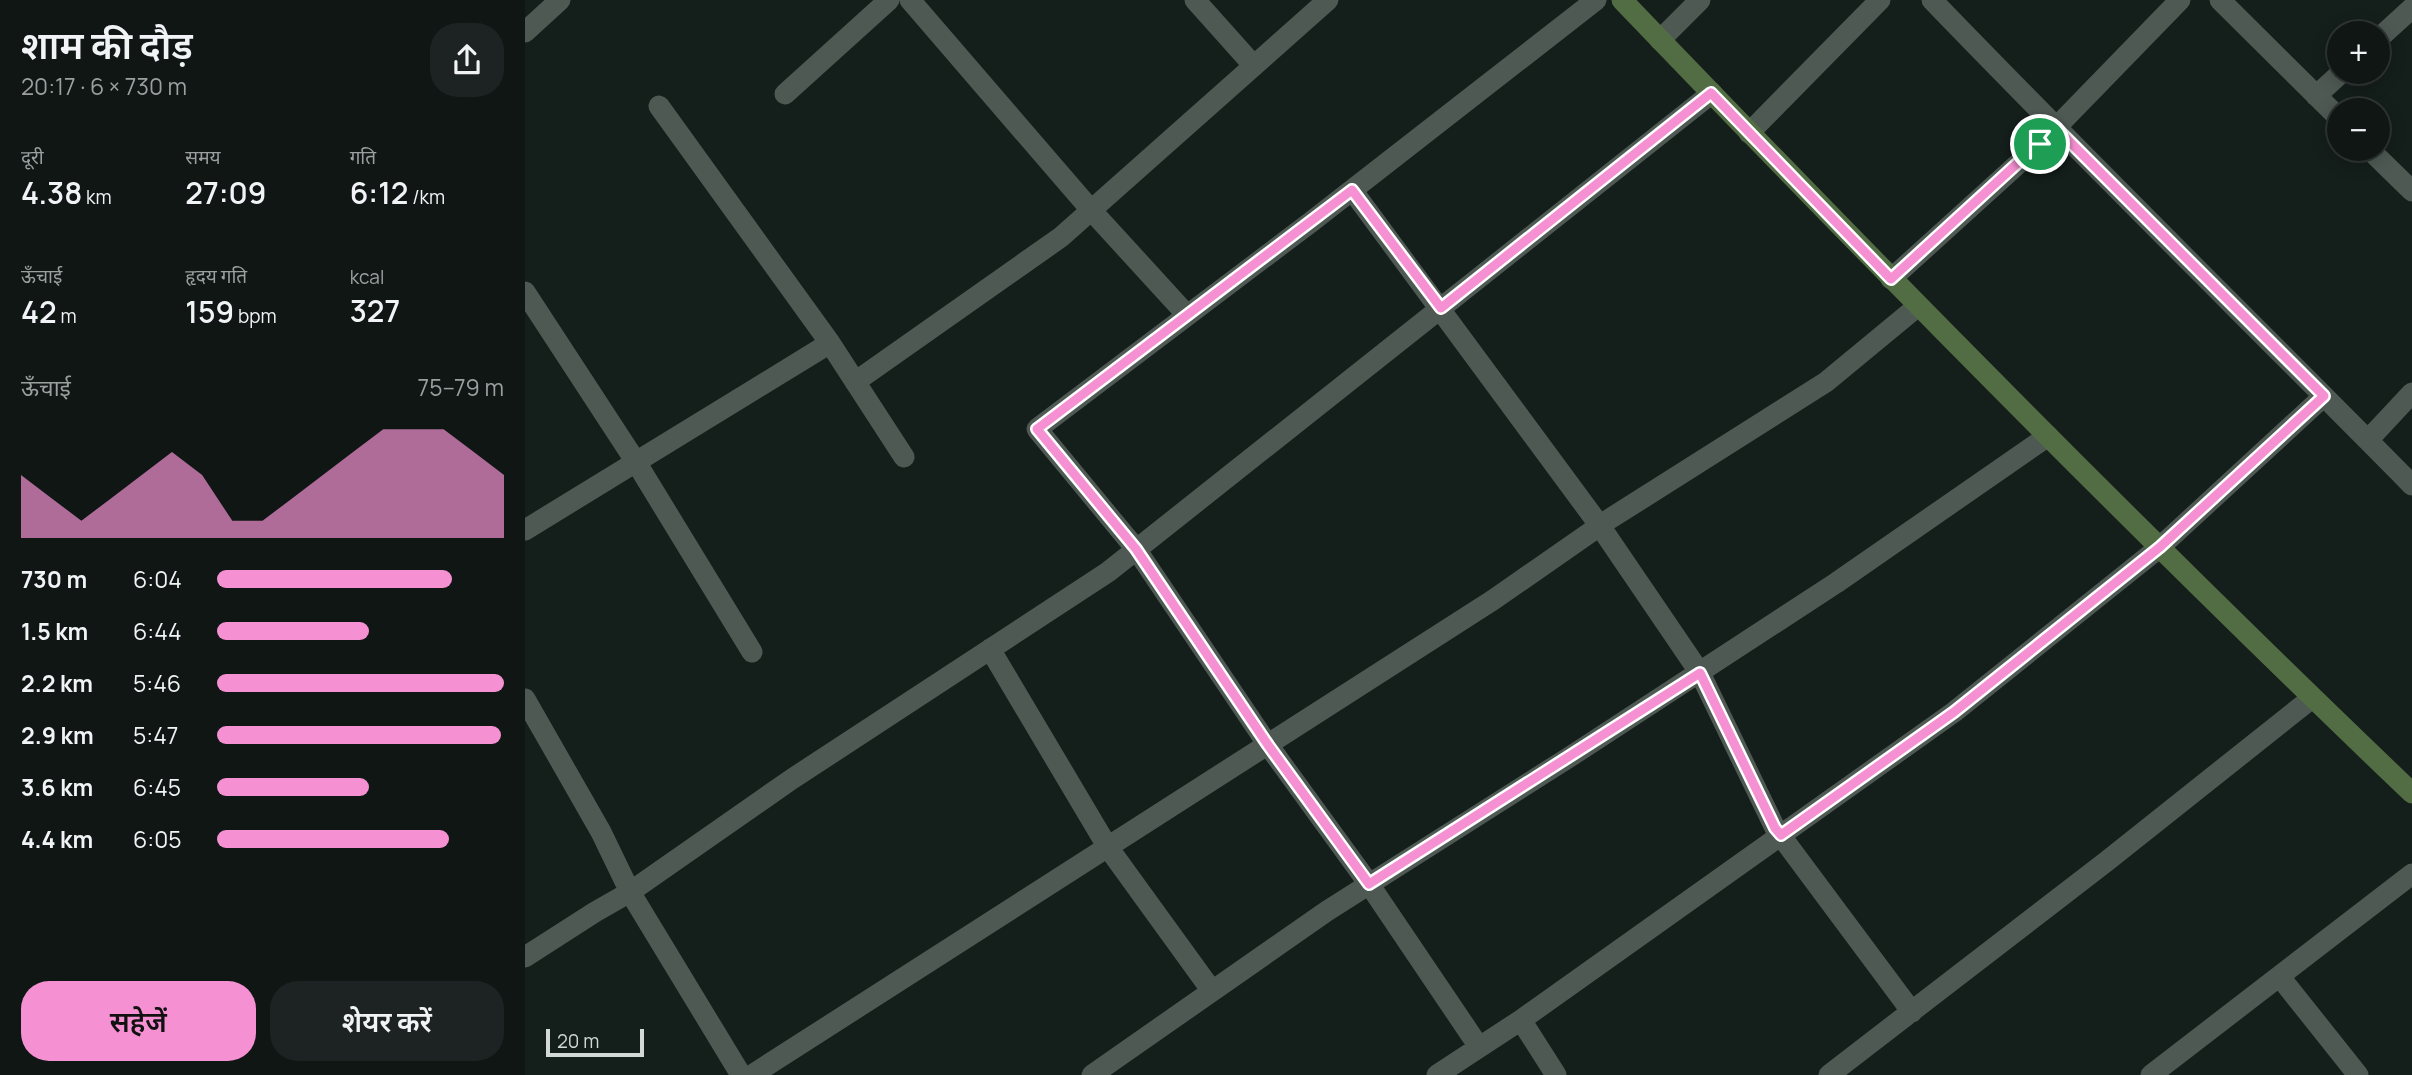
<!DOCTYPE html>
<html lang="hi">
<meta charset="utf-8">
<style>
body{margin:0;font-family:Manrope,"Noto Sans Devanagari",sans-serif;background:#1d2322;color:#f1f3f6;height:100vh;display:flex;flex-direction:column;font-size:26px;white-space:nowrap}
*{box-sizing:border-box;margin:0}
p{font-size:23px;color:#9b9fa0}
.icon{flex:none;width:38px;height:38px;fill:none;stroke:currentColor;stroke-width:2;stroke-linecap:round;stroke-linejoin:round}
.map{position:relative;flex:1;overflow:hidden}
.panel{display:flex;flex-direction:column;background:#0f1614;width:525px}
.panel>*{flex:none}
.tools{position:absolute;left:1802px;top:21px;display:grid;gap:14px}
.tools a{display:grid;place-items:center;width:63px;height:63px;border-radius:50%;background:#0f1614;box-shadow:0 4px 18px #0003,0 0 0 2px #2f3534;font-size:35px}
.scale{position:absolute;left:21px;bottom:18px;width:98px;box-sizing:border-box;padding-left:7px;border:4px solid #d2d9d6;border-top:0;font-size:19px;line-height:24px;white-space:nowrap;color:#d2d9d6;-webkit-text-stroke:5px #141e1a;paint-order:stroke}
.pin{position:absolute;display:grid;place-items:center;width:60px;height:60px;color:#fff;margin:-30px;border:4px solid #fff;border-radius:50%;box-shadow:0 2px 7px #0007}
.round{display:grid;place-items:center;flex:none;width:74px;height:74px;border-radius:28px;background:#1d2322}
.summary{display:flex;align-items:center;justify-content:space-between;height:119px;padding:0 21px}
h1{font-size:38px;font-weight:600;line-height:52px}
.figures{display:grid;grid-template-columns:repeat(3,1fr);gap:10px;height:119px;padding:7px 21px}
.figures div{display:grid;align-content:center}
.figures b{font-size:30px;font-weight:600}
.figures small{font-size:19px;font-weight:400}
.figures p{font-size:19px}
.chart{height:196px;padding:14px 21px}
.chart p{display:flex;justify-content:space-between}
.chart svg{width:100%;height:126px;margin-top:7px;fill:#f591d2;opacity:.7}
.action{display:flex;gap:14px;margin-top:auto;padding:14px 21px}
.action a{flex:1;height:80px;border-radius:28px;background:#f591d2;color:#111;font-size:28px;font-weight:600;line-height:80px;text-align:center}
.action a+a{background:#1d2322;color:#f1f3f6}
ul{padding:0 21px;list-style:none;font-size:23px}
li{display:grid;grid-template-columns:112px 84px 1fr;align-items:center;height:52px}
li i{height:18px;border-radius:9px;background:#f591d2}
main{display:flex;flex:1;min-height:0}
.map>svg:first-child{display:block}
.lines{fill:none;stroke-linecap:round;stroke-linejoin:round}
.street{stroke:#4e5954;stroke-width:21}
.secondary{stroke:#526d43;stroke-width:21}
.route-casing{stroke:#fff;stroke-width:14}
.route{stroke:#f591d2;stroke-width:9}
</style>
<main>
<section class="panel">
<div class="summary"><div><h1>शाम की दौड़</h1><p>20:17 · 6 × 730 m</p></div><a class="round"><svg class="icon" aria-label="share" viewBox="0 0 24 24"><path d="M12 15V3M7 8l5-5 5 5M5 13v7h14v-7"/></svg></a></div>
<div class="figures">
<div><p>दूरी</p><b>4.38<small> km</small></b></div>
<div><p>समय</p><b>27:09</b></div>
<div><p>गति</p><b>6:12<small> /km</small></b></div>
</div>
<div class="figures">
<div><p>ऊँचाई</p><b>42<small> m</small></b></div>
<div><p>हृदय गति</p><b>159<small> bpm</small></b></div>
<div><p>kcal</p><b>327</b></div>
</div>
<div class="chart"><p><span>ऊँचाई</span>75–79 m</p>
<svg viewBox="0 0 160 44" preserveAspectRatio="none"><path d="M0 44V22L10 30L20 38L30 30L40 22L50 14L60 22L70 38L80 38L90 30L100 22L110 14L120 6L130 6L140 6L150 14L160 22V44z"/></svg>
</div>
<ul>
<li><b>730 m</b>6:04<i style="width:82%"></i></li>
<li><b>1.5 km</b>6:44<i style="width:53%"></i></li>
<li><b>2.2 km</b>5:46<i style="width:100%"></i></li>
<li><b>2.9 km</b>5:47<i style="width:99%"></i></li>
<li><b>3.6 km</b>6:45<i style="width:53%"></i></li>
<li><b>4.4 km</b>6:05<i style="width:81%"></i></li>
</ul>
<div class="action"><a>सहेजें</a><a>शेयर करें</a></div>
</section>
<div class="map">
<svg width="1887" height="1075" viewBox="0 0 1887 1075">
<rect width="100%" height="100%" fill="#141e1a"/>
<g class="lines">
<path class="street" d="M385,0L566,210L662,315
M670,0L729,66
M1407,0C1565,164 1727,323 1887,485
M1695,0L1815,119
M0,32L35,0
M1853,39L1887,8
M1135,40L1175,0
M260,94L364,0
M1791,96L1817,72
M134,106L305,343L379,457
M1224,133L1355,0
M1844,149L1887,191
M827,190L1075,526L1175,673L1250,828L1387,1012
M1366,279L1515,144L1655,0
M0,292L111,462L227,652
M330,382L536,237L803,0
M1843,440L1887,393
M0,530L305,343
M465,649L582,846L687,991
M0,699L76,832L105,892L216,1075
M0,957L70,912L105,892L267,779L583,572L1187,93
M1755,977L1833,1075
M996,1020L1031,1075
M954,1047L844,884L743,745L611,549L512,429L786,222L1071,0
M227,1075L968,600L1083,520L1301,382L1393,306
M567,1075L802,911L1043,758L1311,583L1523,436
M912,1075L996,1020L1429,712L1635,547L1799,396
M1304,1075L1582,861L1787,698
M1626,1075L1887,874"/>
<path class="secondary" d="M1097,0C1355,269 1617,535 1887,793"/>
</g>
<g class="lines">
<g class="route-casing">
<path id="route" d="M1186,93L1366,279L1531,128L1799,396L1635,547L1429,712L1256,835L1250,828L1175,673L844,884L743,745L611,549L512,429L827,190L916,308Z"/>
</g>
<use href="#route" class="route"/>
</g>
</svg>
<div class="tools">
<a>+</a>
<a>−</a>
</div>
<div class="scale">20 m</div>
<div class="pin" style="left:1515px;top:144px;background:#1e9e55"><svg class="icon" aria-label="arrive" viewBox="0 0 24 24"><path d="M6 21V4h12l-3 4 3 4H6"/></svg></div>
</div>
</main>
